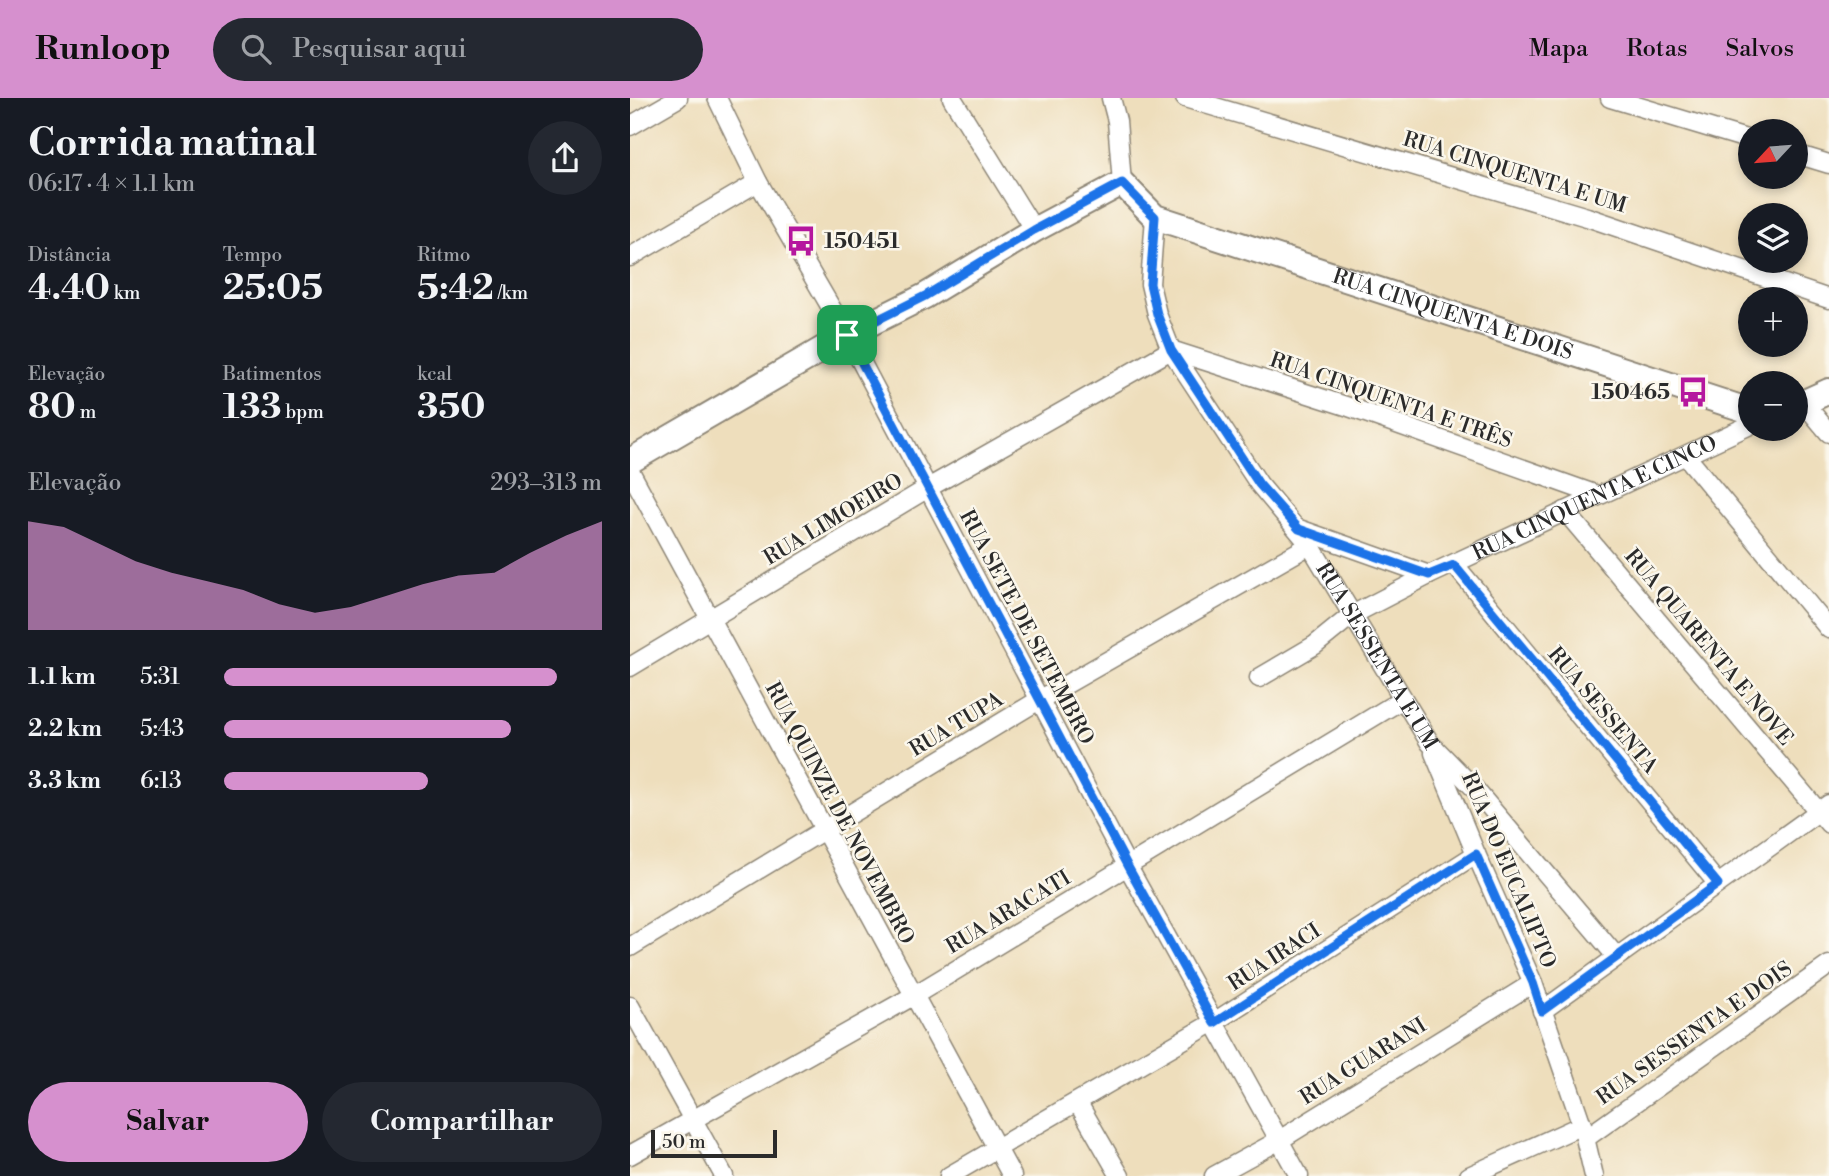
<!DOCTYPE html>
<html lang="pt">
<meta charset="utf-8">
<style>
body{margin:0;font-family:"Libre Bodoni",serif;background:#242831;color:#f1f3f6;height:100vh;display:flex;flex-direction:column;font-size:26px;white-space:nowrap}
*{box-sizing:border-box;margin:0}
p{font-size:23px;color:#9ea1a6}
.icon{flex:none;width:38px;height:38px;fill:none;stroke:currentColor;stroke-width:2;stroke-linecap:round;stroke-linejoin:round}
.map{position:relative;flex:1;overflow:hidden}
.details{display:flex;flex-direction:column;background:#171b24;width:630px}
.details>*{flex:none}
.needle{width:46px;rotate:244deg}
.fabs{position:absolute;left:1108px;top:21px;display:grid;gap:14px}
.fabs a{display:grid;place-items:center;width:70px;height:70px;border-radius:50%;background:#171b24;box-shadow:0 4px 10px #0003;font-size:35px}
.scale{position:absolute;left:21px;bottom:18px;width:126px;box-sizing:border-box;padding-left:7px;border:4px solid #2b2b2b;border-top:0;font-size:19px;line-height:24px;white-space:nowrap;color:#2b2b2b;-webkit-text-stroke:5px #fbf7ec;paint-order:stroke}
.pin{position:absolute;display:grid;place-items:center;width:60px;height:60px;color:#fff;margin:-30px;border-radius:14px;box-shadow:0 4px 10px #0006}
.round{display:grid;place-items:center;flex:none;width:74px;height:74px;border-radius:37px;background:#242831}
.summary{display:flex;align-items:center;justify-content:space-between;height:119px;padding:0 28px}
h1{font-size:38px;font-weight:700;line-height:52px}
.metrics{display:grid;grid-template-columns:repeat(3,1fr);gap:10px;height:119px;padding:7px 28px}
.metrics div{display:grid;align-content:center}
.metrics b{font-size:35px;font-weight:700}
.metrics small{font-size:19px;font-weight:400}
.metrics p{font-size:19px}
.chart{height:196px;padding:14px 28px}
.chart p{display:flex;justify-content:space-between}
.chart svg{width:100%;height:126px;margin-top:7px;fill:#d690ce;opacity:.7}
.action{display:flex;gap:14px;margin-top:auto;padding:14px 28px}
.action a{flex:1;height:80px;border-radius:42px;background:#d690ce;color:#111;font-size:28px;font-weight:700;line-height:80px;text-align:center}
.action a+a{background:#242831;color:#f1f3f6}
ul{padding:0 28px;list-style:none;font-size:23px}
li{display:grid;grid-template-columns:112px 84px 1fr;align-items:center;height:52px}
li i{height:18px;border-radius:9px;background:#d690ce}
header{display:flex;align-items:center;gap:42px;box-sizing:border-box;height:98px;padding:0 35px;background:#d690ce;color:#111}
header strong{font-size:33px}
nav{display:flex;gap:38px;margin-inline-start:auto;font-size:24px}
.search{width:490px;height:63px;background:#242831;display:flex;align-items:center;gap:18px;box-sizing:border-box;padding:0 24px;border-radius:38px;color:#9ea1a6;font-size:26px}
main{display:flex;flex:1;min-height:0}
.map>svg:first-child{display:block}
.lines{fill:none;stroke-linecap:round;stroke-linejoin:round}
.street-casing{stroke:#8c8474;stroke-width:21}
.secondary-casing{stroke:#8c8474;stroke-width:28}
.street{stroke:#fff;stroke-width:18}
.secondary{stroke:#fff;stroke-width:24}
.route-casing{stroke:#fff;stroke-width:14}
.route{stroke:#1a73e8;stroke-width:9}
.labels{text-anchor:middle;stroke-width:5;stroke-linejoin:round;paint-order:stroke}
.street-label{font-size:21px;fill:#2b2b2b;stroke:#fbf7ec}
.poi-label{font-size:21px;font-weight:bold;fill:#2b2b2b;stroke:#fbf7ec;text-anchor:start}
</style>
<header>
<strong>Runloop</strong>
<div class="search"><svg class="icon" aria-label="search" viewBox="0 0 24 24"><circle cx="10" cy="10" r="6"/><path d="M15 15l6 6"/></svg>Pesquisar aqui</div>
<nav><a>Mapa</a><a>Rotas</a><a>Salvos</a></nav>
</header>
<main>
<section class="details">
<div class="summary"><div><h1>Corrida matinal</h1><p>06:17 · 4 × 1.1 km</p></div><a class="round"><svg class="icon" aria-label="share" viewBox="0 0 24 24"><path d="M12 15V3M7 8l5-5 5 5M5 13v7h14v-7"/></svg></a></div>
<div class="metrics">
<div><p>Distância</p><b>4.40<small> km</small></b></div>
<div><p>Tempo</p><b>25:05</b></div>
<div><p>Ritmo</p><b>5:42<small> /km</small></b></div>
</div>
<div class="metrics">
<div><p>Elevação</p><b>80<small> m</small></b></div>
<div><p>Batimentos</p><b>133<small> bpm</small></b></div>
<div><p>kcal</p><b>350</b></div>
</div>
<div class="chart"><p><span>Elevação</span>293–313 m</p>
<svg viewBox="0 0 160 44" preserveAspectRatio="none"><path d="M0 44V6L10 8L20 14L30 20L40 24L50 27L60 30L70 35L80 38L90 36L100 32L110 28L120 25L130 24L140 17L150 11L160 6V44z"/></svg>
</div>
<ul>
<li><b>1.1 km</b>5:31<i style="width:88%"></i></li>
<li><b>2.2 km</b>5:43<i style="width:76%"></i></li>
<li><b>3.3 km</b>6:13<i style="width:54%"></i></li>
</ul>
<div class="action"><a>Salvar</a><a>Compartilhar</a></div>
</section>
<div class="map">
<svg width="1199" height="1078" viewBox="0 0 1199 1078">
<rect width="100%" height="100%" fill="#fbf7ec"/>
<filter id="ink" filterUnits="userSpaceOnUse"><feTurbulence type="fractalNoise" baseFrequency=".0143" numOctaves="2"/><feDisplacementMap in="SourceGraphic" scale="14" xChannelSelector="R" yChannelSelector="G"/><feConvolveMatrix kernelMatrix="1 2 1 2 8 2 1 2 1" color-interpolation-filters="sRGB"/></filter>
<filter id="wash" filterUnits="userSpaceOnUse"><feTurbulence type="fractalNoise" baseFrequency=".00686" numOctaves="4" result="noise"/><feDisplacementMap in="SourceGraphic" scale="28" xChannelSelector="R" yChannelSelector="G"/><feGaussianBlur stdDeviation="1.57" result="paint"/><feColorMatrix in="noise" values="0 0 0 0 0 0 0 0 0 0 0 0 0 0 0 0 0 1.4 0 .05"/><feComposite in="paint" operator="in"/></filter>
<g filter="url(#wash)">
<rect width="100%" height="100%" fill="#eedebc"/>
</g>
<g filter="url(#ink)">
<g class="lines">
<g class="street-casing">
<g id="street">
<path d="M87,0L128,84L217,237L498,769L669,1078"/>
<path d="M322,0L404,132"/>
<path d="M481,0L487,23L492,85"/>
<path d="M555,0L957,119L1199,201"/>
<path d="M980,0L1120,42"/>
<path d="M0,28L48,0"/>
<path d="M1166,56L1199,66"/>
<path id="s1" d="M525,119L520,186L527,216L541,252L629,386L680,447L800,645L843,689L986,858"/>
<path d="M0,159L128,84"/>
<path d="M1173,304L1199,335"/>
<path d="M1056,358L1199,531"/>
<path d="M0,373L382,1078"/>
<path d="M935,413L1199,726"/>
<path d="M669,431L799,477"/>
<path d="M824,466L1088,786"/>
<path d="M0,569L298,390L541,252L719,309L967,397"/>
<path id="s2" d="M629,580L685,547L722,517L799,477L1120,327"/>
<path d="M804,655L846,756L903,885L952,1027L964,1078"/>
<path d="M0,849L409,602L680,447"/>
<path d="M0,908L94,1078"/>
<path d="M912,913L1199,706"/>
<path d="M448,1005L490,1078"/>
<path d="M956,1040L1199,867"/>
<path d="M0,1057L283,898L773,601"/>
<path d="M319,1078L584,924L846,756"/>
<path d="M584,1078L648,1043L903,885"/>
<path d="M839,1078L952,1027"/>
</g>
</g>
<g class="secondary-casing">
<g id="secondary">
<path d="M1166,308L1199,293"/>
<path id="s3" d="M0,363L217,237L295,198L404,132L492,85L525,119L1120,313"/>
</g>
</g>
<use href="#street" class="street"/>
<use href="#secondary" class="secondary"/>
</g>
</g>
<g class="lines" filter="url(#ink)">
<g class="route-casing">
<path id="route" d="M492,85L525,119L520,186L527,216L541,252L629,386L669,431L799,477L824,467L1088,786L912,913L903,885L846,756L584,925L498,769L217,237L295,198L404,132Z"/>
</g>
<use href="#route" class="route"/>
</g>
<defs>
<g id="bus-bare" transform="scale(2.415)"><path d="M-5-6H5V4H4V6H2V4H-2V6H-4V4H-5ZM-3.5-4V0h7V-4ZM-3.5 1.2v1.5H-2V1.2ZM2 1.2v1.5H3.5V1.2Z" fill="#b5179e" stroke="#fbf7ec" stroke-width="2.5" paint-order="stroke"/></g>
</defs>
<g fill-rule="evenodd">
<use href="#bus-bare" x="171" y="143"/>
<use href="#bus-bare" x="1063" y="294"/>
</g>
<g class="labels">
<g class="street-label">
<text transform="translate(885 74) rotate(17)" y="7">RUA CINQUENTA E UM</text>
<text dy="7" stroke="none"><textPath href="#s3" startOffset="926">RUA CINQUENTA E DOIS</textPath></text>
<text transform="translate(761 302) rotate(19)" y="7">RUA CINQUENTA E TRÊS</text>
<text dy="7" stroke="none"><textPath href="#s2" startOffset="382">RUA CINQUENTA E CINCO</textPath></text>
<text transform="translate(203 421) rotate(-31)" y="7">RUA LIMOEIRO</text>
<text transform="translate(397 529) rotate(62)" y="7">RUA SETE DE SETEMBRO</text>
<text transform="translate(1079 549) rotate(50)" y="7">RUA QUARENTA E NOVE</text>
<text dy="7" stroke="none"><textPath href="#s1" startOffset="506">RUA SESSENTA E UM</textPath></text>
<text transform="translate(973 612) rotate(50)" y="7">RUA SESSENTA</text>
<text transform="translate(326 626) rotate(-31)" y="7">RUA TUPA</text>
<text transform="translate(210 715) rotate(62)" y="7">RUA QUINZE DE NOVEMBRO</text>
<text transform="translate(879 772) rotate(67)" y="7">RUA DO EUCALIPTO</text>
<text transform="translate(378 814) rotate(-31)" y="7">RUA ARACATI</text>
<text transform="translate(644 859) rotate(-33)" y="7">RUA IRACI</text>
<text transform="translate(1064 935) rotate(-35)" y="7">RUA SESSENTA E DOIS</text>
<text transform="translate(733 963) rotate(-32)" y="7">RUA GUARANI</text>
</g>
<g class="poi-label">
<text x="194" y="150">150451</text>
<text x="1040" y="301" text-anchor="end">150465</text>
</g>
</g>
</svg>
<div class="fabs">
<a><svg class="needle" viewBox="-14 -14 28 28"><path d="M0-13l5 13h-10z" fill="#e53935"/><path d="M0 13l5-13h-10z" fill="#9ea1a6"/></svg></a>
<a><svg class="icon" aria-label="layers" viewBox="0 0 24 24"><path d="M12 4l9 5-9 5-9-5zM3 14l9 5 9-5"/></svg></a>
<a>+</a>
<a>−</a>
</div>
<div class="scale">50 m</div>
<div class="pin" style="left:217px;top:237px;background:#1e9e55"><svg class="icon" aria-label="arrive" viewBox="0 0 24 24"><path d="M6 21V4h12l-3 4 3 4H6"/></svg></div>
</div>
</main>
